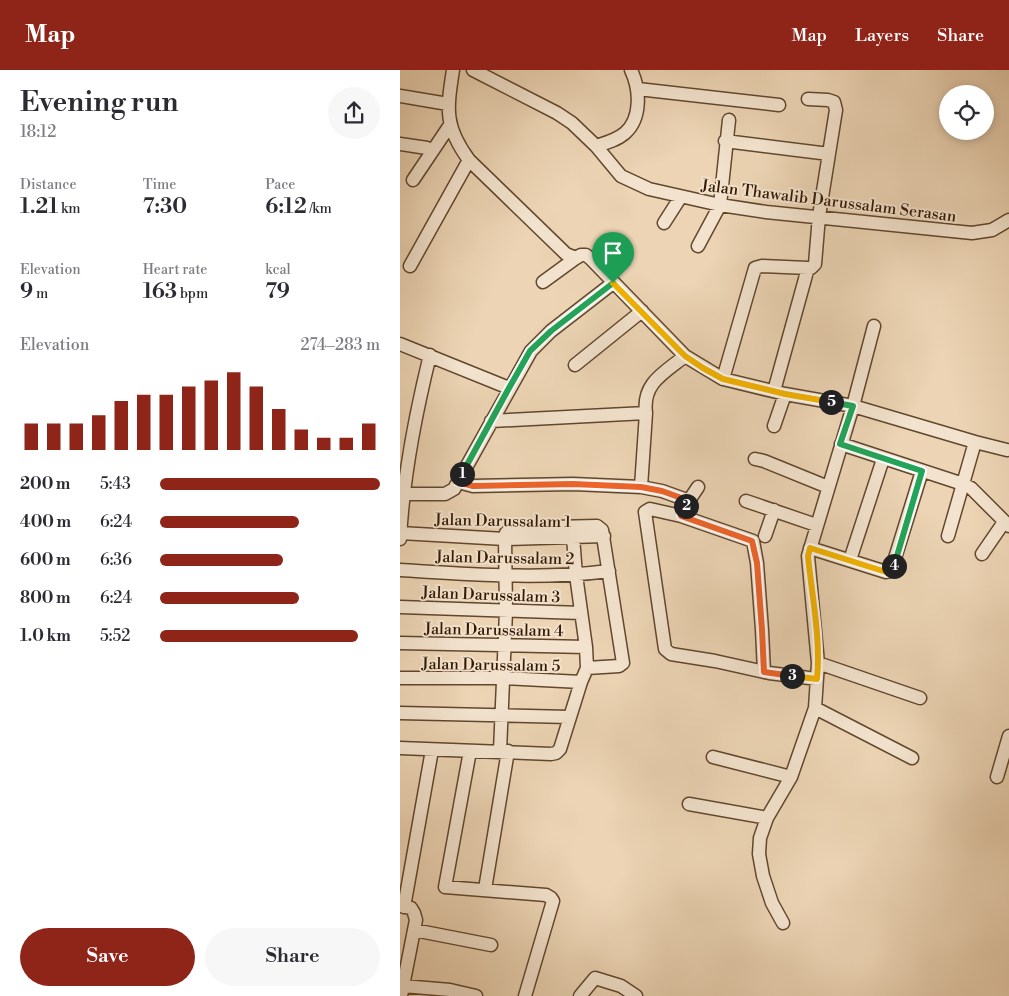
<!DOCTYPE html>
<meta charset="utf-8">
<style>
body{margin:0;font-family:"Libre Bodoni",serif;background:#f7f7f7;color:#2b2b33;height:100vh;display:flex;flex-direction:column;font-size:19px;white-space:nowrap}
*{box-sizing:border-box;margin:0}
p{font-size:16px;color:#7c7c81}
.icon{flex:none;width:28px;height:28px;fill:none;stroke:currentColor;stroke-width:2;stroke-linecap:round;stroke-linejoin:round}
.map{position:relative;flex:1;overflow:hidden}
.details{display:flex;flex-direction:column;background:#fff;width:400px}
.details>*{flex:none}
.buttons{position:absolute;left:539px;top:15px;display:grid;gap:10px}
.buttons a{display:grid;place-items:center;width:55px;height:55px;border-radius:50%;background:#fff;box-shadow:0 2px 8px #0003;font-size:25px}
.pin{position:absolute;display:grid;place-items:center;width:42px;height:42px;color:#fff;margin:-51px -21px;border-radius:50% 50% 50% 0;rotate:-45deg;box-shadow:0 0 5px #0007}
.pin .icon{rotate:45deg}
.km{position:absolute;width:25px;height:25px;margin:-12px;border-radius:50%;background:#222;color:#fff;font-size:14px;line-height:25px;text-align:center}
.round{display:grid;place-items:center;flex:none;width:52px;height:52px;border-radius:26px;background:#f7f7f7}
.head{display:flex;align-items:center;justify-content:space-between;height:85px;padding:0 20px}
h1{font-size:28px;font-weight:600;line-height:38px}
.metrics{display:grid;grid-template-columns:repeat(3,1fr);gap:8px;height:85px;padding:5px 20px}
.metrics div{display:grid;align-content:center}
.metrics b{font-size:21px;font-weight:600}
.metrics small{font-size:14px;font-weight:400}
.metrics p{font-size:14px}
.chart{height:140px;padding:10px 20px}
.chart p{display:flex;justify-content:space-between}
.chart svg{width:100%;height:90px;margin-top:5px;stroke:#8f2418;stroke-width:6}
.action{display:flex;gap:10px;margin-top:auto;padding:10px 20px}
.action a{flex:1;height:58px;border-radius:30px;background:#8f2418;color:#fff;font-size:20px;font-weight:600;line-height:58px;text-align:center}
.action a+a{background:#f7f7f7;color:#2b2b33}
ul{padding:0 20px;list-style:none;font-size:16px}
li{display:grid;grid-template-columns:80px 60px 1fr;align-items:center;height:38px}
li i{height:12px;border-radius:6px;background:#8f2418}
header{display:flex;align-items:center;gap:30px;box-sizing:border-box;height:70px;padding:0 25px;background:#8f2418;color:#fff}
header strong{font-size:24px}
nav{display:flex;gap:28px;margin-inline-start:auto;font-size:18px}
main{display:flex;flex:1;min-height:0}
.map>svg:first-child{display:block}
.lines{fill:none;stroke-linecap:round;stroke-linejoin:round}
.minor-casing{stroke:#61472e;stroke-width:15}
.minor{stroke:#f3e3ce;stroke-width:12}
.split-1-casing{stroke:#fff;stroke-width:10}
.split-2-casing{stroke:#fff;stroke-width:10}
.split-3-casing{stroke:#fff;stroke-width:10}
.split-4-casing{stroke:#fff;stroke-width:10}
.split-5-casing{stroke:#fff;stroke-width:10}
.split-6-casing{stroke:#fff;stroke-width:10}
.split-1{stroke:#22a559;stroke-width:6}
.split-2{stroke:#f0652b;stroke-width:6}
.split-3{stroke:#f0652b;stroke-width:6}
.split-4{stroke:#f5b400;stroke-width:6}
.split-5{stroke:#22a559;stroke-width:6}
.split-6{stroke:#f5b400;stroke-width:6}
.labels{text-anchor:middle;stroke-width:4;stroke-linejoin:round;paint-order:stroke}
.street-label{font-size:16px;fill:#331802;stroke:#f3e3ce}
</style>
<header>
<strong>Map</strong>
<nav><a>Map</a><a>Layers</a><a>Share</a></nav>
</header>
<main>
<section class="details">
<div class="head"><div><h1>Evening run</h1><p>18:12</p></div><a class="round"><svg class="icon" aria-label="share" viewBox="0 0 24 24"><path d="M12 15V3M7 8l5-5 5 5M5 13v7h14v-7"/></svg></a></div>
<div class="metrics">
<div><p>Distance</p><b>1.21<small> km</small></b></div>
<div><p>Time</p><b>7:30</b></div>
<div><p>Pace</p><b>6:12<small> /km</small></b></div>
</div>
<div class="metrics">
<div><p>Elevation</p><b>9<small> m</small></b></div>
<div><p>Heart rate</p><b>163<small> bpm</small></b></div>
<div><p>kcal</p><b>79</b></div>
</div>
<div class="chart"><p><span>Elevation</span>274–283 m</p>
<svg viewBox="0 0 160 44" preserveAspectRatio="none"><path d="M5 44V31M15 44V31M25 44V31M35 44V27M45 44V20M55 44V17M65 44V17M75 44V13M85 44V10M95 44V6M105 44V13M115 44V24M125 44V34M135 44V38M145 44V38M155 44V31"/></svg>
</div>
<ul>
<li><b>200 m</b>5:43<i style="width:100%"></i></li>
<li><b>400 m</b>6:24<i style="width:63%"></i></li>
<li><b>600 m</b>6:36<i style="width:56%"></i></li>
<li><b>800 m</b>6:24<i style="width:63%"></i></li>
<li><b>1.0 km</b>5:52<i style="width:90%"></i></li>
</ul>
<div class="action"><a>Save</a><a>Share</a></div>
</section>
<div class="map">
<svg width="609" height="926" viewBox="0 0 609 926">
<rect width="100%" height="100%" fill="#ecd4b4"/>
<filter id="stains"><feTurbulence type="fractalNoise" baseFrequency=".004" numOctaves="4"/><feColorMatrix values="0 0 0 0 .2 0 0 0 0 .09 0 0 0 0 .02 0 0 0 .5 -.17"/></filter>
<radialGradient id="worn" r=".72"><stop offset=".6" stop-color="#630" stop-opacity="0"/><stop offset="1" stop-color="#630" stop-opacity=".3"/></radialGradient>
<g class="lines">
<g class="minor-casing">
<path id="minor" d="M53,0C47,39 44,56 69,90L166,184L176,188L181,185H186L191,189L285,286L323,309L385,324L453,336L575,372L548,466
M73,0L157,43L172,53L196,76L221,106L249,119L320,135L366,142L572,163L592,160L609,150
M238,19L379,35
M0,26L48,34
M325,71L429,84
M0,74L27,78
M196,76C206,73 217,70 225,63C242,48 240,19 231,0
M13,110L50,55
M264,153L280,128
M298,176L320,135L329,50
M10,196L69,90
M143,212L176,188
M0,274L109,318
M175,295L242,241
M323,309L355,198L362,196L408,198H411L415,194L419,146L436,40L434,32L428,30L408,29
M374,321L408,198
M91,351L246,343
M374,356L385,324
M575,372L607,380
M441,374L563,414L571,418L609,456
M355,389L364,391L428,417
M58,412L73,416L173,414L241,417L262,421L287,430L290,429L298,417
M241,417L246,343C242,313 264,303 285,286
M3,424H45L54,419L131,281L151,261L213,213
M287,430L284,443L281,446L250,439L245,442L265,579L271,584L315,591L369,603L417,609
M346,431L416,455
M281,446L353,471L357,493L362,560L364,602
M0,463L105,469L204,466
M365,466L374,440
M0,469C3,407 15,346 30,285
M410,478L486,502L491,501L522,401
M582,484L604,452
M450,490L483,389
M0,500C69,504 140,510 209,501
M0,537L181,543
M0,573L186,577
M418,593L520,628
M0,608H104L181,612
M415,638L512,688
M0,643L169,647
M0,678L151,684L156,683L160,679L181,612L187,598L186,577L176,505L173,467
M70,681L45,817L146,825L151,828L153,831L125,926
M100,681L106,541L105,469L106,463L111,458L197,456L202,460L223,593L219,596L187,598
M313,687L391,707
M597,707L609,666
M289,734L367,748
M85,819L108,681
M0,836L11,838L14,843L16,850L1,926
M4,837L32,680
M383,853L372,833L363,806L359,784L360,768L367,748L391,707L415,638L418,593L408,486L453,336L474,256
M14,860L91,875
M3,916L50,920L76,926
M180,926L195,908L221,916L236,926"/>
</g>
<use href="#minor" class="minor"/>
</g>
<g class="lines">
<g class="split-1-casing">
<path id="split-1" d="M62,404L109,318L130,281L151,261L213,213"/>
</g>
<g class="split-2-casing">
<path id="split-2" d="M62,404L58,412L73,416L173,414L241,417L262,421L287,430L286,436"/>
</g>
<g class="split-3-casing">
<path id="split-3" d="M286,436L284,443L281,446L352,471L357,493L362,560L364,602L392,606"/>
</g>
<g class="split-4-casing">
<path id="split-4" d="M392,606L417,609C421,569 412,527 408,486L410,478L486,502L491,500L494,496"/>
</g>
<g class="split-5-casing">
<path id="split-5" d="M431,332L453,336L440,374L522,401L494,496"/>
</g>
<g class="split-6-casing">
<path id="split-6" d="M213,213L285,286L303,298L323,309L385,324L431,332"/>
</g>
<use href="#split-1" class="split-1"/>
<use href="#split-2" class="split-2"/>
<use href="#split-3" class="split-3"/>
<use href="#split-4" class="split-4"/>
<use href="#split-5" class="split-5"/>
<use href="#split-6" class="split-6"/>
</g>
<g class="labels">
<g class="street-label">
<text transform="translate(429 130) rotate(7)" y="6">Jalan Thawalib Darussalam Serasan</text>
<text transform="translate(103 450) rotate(1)" y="6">Jalan Darussalam 1</text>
<text transform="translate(105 487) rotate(1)" y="6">Jalan Darussalam 2</text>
<text transform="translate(91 524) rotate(2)" y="6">Jalan Darussalam 3</text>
<text transform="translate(94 559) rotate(1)" y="6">Jalan Darussalam 4</text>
<text transform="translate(91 594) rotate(1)" y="6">Jalan Darussalam 5</text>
</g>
</g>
<rect width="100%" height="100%" filter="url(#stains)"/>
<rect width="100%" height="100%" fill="url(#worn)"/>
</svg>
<div class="buttons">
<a><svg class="icon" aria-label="locate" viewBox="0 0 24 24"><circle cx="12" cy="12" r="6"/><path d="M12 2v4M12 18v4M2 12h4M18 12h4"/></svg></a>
</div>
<div class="pin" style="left:213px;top:213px;background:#1e9e55"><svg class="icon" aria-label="arrive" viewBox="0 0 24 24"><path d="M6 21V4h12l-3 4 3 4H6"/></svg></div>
<b class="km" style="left:62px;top:404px">1</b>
<b class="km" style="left:286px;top:436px">2</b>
<b class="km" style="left:392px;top:606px">3</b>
<b class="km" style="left:494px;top:496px">4</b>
<b class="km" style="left:431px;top:332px">5</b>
</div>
</main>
